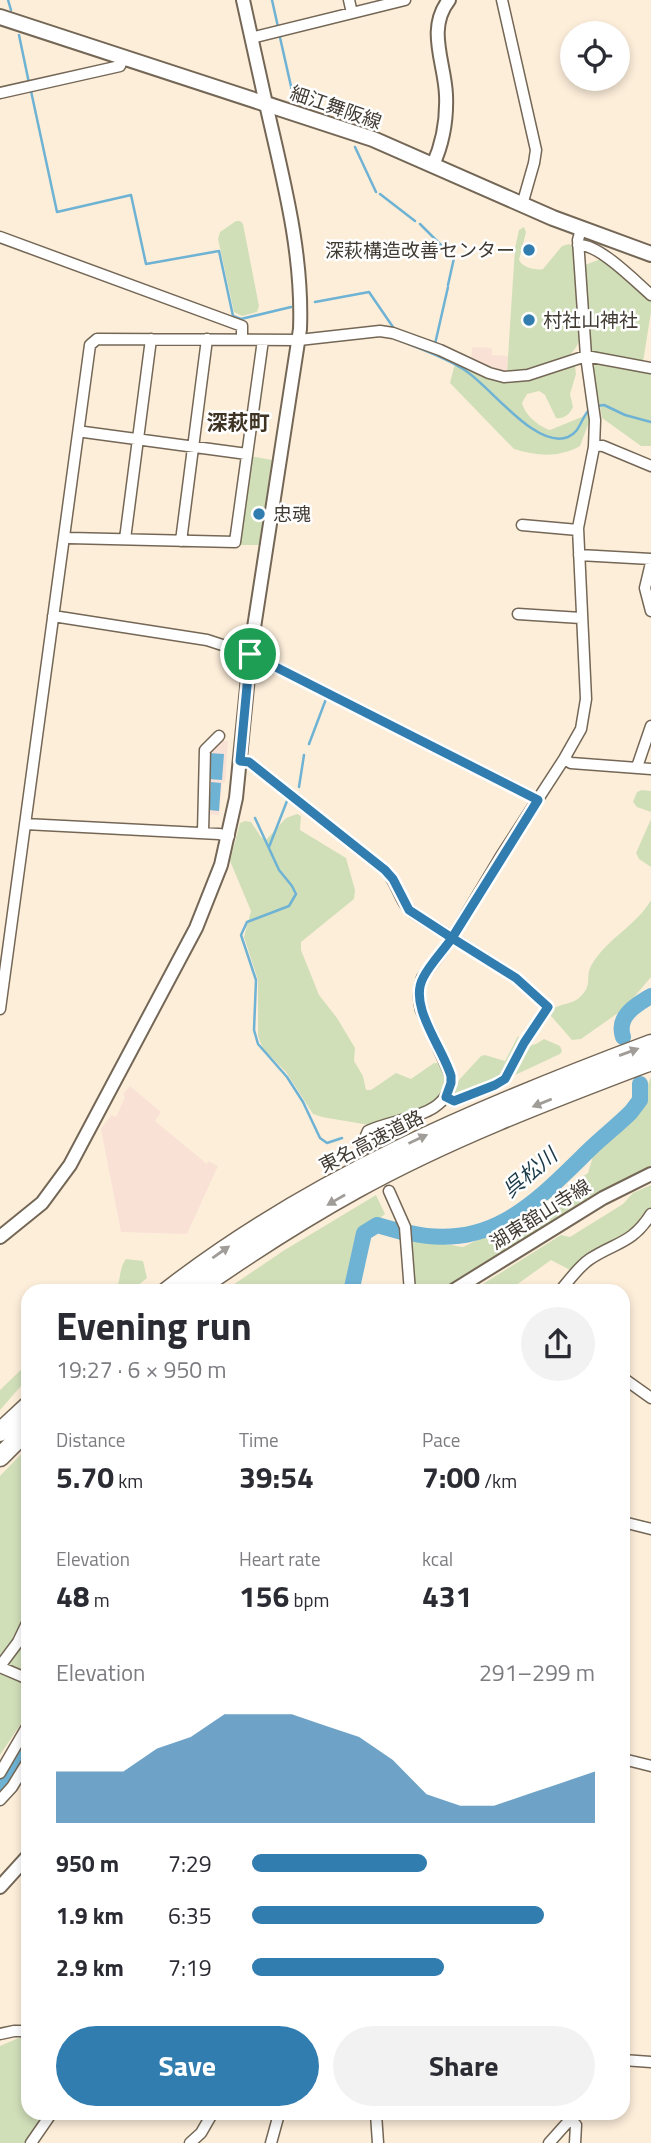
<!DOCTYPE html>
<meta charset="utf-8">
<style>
body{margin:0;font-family:"Titillium Web","Noto Sans JP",sans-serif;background:#f2f2f3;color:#2b2b33;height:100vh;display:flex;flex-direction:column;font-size:26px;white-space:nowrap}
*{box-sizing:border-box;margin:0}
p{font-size:23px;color:#7c7c81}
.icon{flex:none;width:38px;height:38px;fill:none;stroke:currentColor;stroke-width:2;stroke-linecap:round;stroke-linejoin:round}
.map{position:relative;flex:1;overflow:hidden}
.panel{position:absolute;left:21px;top:1284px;width:609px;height:836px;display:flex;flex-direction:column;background:#fff;border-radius:21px;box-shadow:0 4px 10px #0003}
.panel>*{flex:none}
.buttons{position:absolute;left:560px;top:21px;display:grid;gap:14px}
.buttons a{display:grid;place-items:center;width:70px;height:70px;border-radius:50%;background:#fff;box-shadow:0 4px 10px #0003;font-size:35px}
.pin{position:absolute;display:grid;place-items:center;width:60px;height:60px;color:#fff;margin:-30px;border:4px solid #fff;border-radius:50%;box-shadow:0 2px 7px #0007}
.round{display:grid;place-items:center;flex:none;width:74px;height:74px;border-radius:37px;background:#f2f2f3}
.summary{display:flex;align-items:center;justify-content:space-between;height:119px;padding:0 35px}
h1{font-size:38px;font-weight:700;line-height:52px}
.stats{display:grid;grid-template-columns:repeat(3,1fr);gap:10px;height:119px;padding:7px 35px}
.stats div{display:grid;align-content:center}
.stats b{font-size:30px;font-weight:700}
.stats small{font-size:19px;font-weight:400}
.stats p{font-size:19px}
.chart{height:196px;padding:14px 35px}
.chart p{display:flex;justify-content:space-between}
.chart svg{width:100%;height:126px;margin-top:7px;fill:#317db0;opacity:.7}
.cta{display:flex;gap:14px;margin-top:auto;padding:14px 35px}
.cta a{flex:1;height:80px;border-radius:42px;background:#317db0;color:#fff;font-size:28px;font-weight:700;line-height:80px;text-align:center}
.cta a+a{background:#f2f2f3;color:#2b2b33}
ul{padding:0 35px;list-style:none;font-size:23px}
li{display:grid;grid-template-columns:112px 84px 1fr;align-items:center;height:52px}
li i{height:18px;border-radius:9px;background:#317db0}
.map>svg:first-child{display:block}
.industrial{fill:#f9e1d6}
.green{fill:#d1dfb9}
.water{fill:#6eb2d4}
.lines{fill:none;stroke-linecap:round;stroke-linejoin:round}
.stream{stroke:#6eb2d4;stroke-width:2.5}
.river{stroke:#6eb2d4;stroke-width:16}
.minor-casing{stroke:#746756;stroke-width:13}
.tertiary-casing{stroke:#746756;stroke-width:16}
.secondary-casing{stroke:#746756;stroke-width:16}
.primary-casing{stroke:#746756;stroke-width:18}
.motorway-casing{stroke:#746756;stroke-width:21}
.minor{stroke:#fff;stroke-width:10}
.tertiary{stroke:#fff;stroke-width:12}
.secondary{stroke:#fff;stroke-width:12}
.primary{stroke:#fff;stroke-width:14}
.motorway{stroke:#fff;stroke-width:18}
.oneway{fill:#a09d99}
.route-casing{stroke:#fff;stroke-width:14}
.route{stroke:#317db0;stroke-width:9}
.poi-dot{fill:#317db0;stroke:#fff;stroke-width:2.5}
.labels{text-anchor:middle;stroke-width:5;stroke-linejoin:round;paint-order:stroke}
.street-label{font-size:19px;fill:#413b33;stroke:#fff}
.poi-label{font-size:19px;fill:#413b33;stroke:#fff;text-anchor:start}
.neighbourhood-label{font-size:21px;font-weight:bold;fill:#3f3324;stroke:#fff}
.water-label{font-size:21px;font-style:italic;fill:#183847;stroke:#fff}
</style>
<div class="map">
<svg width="651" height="2143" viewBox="0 0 651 2143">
<rect width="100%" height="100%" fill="#fdeeda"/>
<path class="industrial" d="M472,347L492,348V355L508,356L507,372L471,360Z
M217,741H228L225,782L222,783L219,815L206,814L207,751Z
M130,1086L161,1112L155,1121L207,1164L208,1161L218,1166L187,1234L121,1232L101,1129L111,1115L116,1117L125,1097L123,1094Z"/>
<path class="green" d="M236,221H240L243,224L259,306L257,312L242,316L234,312L218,239L220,232Z
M524,227L526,232L519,260C522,267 536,271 543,269L562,246L569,244L573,247L580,336C576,366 531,371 507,373L515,248L519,230Z
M603,258L651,297V312L643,362L594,353L591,349L585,265Z
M596,362L651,372V446H641L602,418L593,369Z
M459,364L487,377L572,365L575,366L576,374L570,394L573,407C571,413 563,420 556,418L545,395L539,391L527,394L522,403C525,415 538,426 550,430L589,414V422L580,446C559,458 536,456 514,449L450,383L454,367Z
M249,456L272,460L259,545H237Z
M642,790L651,791V812L637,807L633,802L637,792Z
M297,814L301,816L300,830L346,858L355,890L354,899L301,942V950L319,995L337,1018L355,1048L354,1061L363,1076L366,1090H371L396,1073L411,1079L434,1063H441L447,1083L443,1095L427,1107L369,1125L322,1117L313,1114L286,1072L263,1049L258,1036V980L244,937L251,911L230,861L240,823L245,821L251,822L261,837L266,840L286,818Z
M651,819V867L639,859L636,853Z
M651,900V977L625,1008L581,1039L572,1040L551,1016V1010C560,1003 573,1005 581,996C593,984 585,977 591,966C606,939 636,926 651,900Z
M518,1036L521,1040L506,1072L498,1079L456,1096L454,1094L459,1080L481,1056L485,1055L505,1061Z
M544,1039L560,1046L562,1051L560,1054L515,1075L514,1072L528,1046L536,1044Z
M651,1077V1168L600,1192L440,1291H415L412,1245L414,1239L463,1247L492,1233L505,1234L520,1224L528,1212H546L563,1190L588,1173L595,1150L600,1143L639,1108Z
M651,1185V1207L631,1232L572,1271L551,1260L508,1291L470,1292L561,1235L570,1237L623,1204L633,1193Z
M376,1195L385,1214L359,1235L343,1291H224L283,1251Z
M126,1259L143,1261L147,1278L131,1291H114C122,1282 118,1269 126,1259Z
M28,1363V1378L0,1410V1390Z
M28,1447V1713L0,1755V1476Z
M28,2034V2114H55L34,2143H0V2046Z"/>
<path class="water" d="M209,753L224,754L222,780L208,779Z
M211,782L221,783L219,811L209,810Z"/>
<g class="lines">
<path class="stream" d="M8,0L11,10
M272,0L278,27
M279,33L295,104
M19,35L29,83
M31,91L57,212L131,195L146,264L219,251L233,316L241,319L291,307
M355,147L376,192
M380,194L415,221
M420,224L454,258L448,285
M315,302L369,292L395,330
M399,340C420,349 443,356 463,369C489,384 535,450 568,437C581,432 581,416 591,408
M435,344L448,287
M597,406L604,405L625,415L651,422
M309,744L326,699
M299,787L304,755
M255,818L279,870L292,886L296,894L289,906L247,922L241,935L256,980L254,1030L258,1044L287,1077L303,1102L320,1138L327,1143L342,1138
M269,847L287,801"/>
<path class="river" d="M623,1037C616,1016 636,1005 651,996
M410,1233C490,1251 535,1203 587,1152C601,1138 617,1126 631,1112L640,1100V1084
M351,1292L364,1233L377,1225L402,1232
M0,1788L28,1743"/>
<g class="minor-casing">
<path id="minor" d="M349,0L352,13
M502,0L536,150L534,163L522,205
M251,38L405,0
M0,93L120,66L123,58
M0,237L242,326V339
M578,245C598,243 635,281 651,295
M84,432L247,454
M594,445L603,446L651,466
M522,525L578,530
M69,538L235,542L263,340
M125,539L151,339
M181,541L207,339
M579,555L651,559
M651,563L645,588L651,611
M518,614L581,618
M53,616L207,640L250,654L538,800
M564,759L571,763L651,769
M240,761L249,762L385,870C398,883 399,902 413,913L516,978L548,1007L524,1043L505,1078L495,1085L454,1101L446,1097
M637,767L651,726
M25,824L219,834L229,836
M203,833L205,750L219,736
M0,1009L90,345L97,339L299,340L380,331L393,333L440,350L489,373L504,377L528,375L586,356L651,368
M369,1148L365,1138L368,1131C397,1117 452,1118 451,1076L421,1010C418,999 418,990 422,978L452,938L501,856L564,759L581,729L586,699L578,528L594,447L595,420L586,356L578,240L581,229
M389,1191L405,1227L410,1292
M559,1292C569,1281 578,1267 590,1259C616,1242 632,1244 651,1214
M623,1378L651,1398
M623,1522L651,1529
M0,1666L18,1642L28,1621
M0,1667L28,1679
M623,1759L651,1766
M0,1773L28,1725
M0,1800L12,1787L28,1761
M0,2034L14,2031H28
M623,2060L651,2062
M376,2114L378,2143
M571,2120L576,2125L575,2143
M31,2143L51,2114
M190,2143L201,2133L212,2114
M271,2143L279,2114
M549,2143L575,2114"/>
</g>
<g class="tertiary-casing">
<path id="tertiary" d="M433,165C443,143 447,119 446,95C445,63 426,29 449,0
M0,1237L42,1203L70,1165L196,928L221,865L236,798L251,647L300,329C303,252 283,179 266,104"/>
</g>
<g class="secondary-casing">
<path id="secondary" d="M243,0L266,104
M451,1292L603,1198L651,1174
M0,1887L28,1856"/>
</g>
<g class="primary-casing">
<path id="primary" d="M0,17L373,139L553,218L651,254"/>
</g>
<g class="motorway-casing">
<path id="motorway" d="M166,1292C311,1179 480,1108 651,1044
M193,1292C246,1255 300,1220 356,1189C450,1137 551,1099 651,1061
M0,1432L28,1406
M0,1457L28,1429"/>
</g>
<use href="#minor" class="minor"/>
<use href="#tertiary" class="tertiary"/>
<use href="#secondary" class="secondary"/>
<use href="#primary" class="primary"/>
<use href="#motorway" class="motorway"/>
</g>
<defs><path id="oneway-solid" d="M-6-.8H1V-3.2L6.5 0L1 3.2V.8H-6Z" transform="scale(1.75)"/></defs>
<g class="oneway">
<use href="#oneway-solid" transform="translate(629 1052) rotate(-20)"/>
<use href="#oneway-solid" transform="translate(542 1103) rotate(158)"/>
<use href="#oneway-solid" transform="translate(418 1139) rotate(-25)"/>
<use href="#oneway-solid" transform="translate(336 1200) rotate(150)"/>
<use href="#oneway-solid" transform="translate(221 1252) rotate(-35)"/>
</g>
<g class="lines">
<g class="route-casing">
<path id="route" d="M250,654L240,761L249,762L385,870L393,879L409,910L452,938C443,951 430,964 423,978C408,1006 443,1048 451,1076V1083L446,1097L454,1101L495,1085L505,1079L524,1043L548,1007L516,978L452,938L538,800L250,654"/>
</g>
<use href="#route" class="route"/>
</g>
<g class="poi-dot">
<circle cx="529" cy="250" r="7"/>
<circle cx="529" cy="320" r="7"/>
<circle cx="259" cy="514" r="7"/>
</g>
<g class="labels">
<g class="street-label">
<text transform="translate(336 107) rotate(19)" y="7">細江舞阪線</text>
<text transform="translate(371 1141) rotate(-27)" y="7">東名高速道路</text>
<text transform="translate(540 1214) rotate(-32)" y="7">湖東舘山寺線</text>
</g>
<g class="poi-label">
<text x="515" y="257" text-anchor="end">深萩構造改善センター</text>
<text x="543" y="327">村社山神社</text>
<text x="273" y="521">忠魂</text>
</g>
<g class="neighbourhood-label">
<text x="238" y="430">深萩町</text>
</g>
<g class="water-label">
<text transform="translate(530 1173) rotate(-40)" y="7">呉松川</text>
</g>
</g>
</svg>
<div class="buttons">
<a><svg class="icon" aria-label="locate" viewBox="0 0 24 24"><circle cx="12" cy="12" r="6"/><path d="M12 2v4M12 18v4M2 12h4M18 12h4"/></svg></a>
</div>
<div class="pin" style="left:250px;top:654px;background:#1e9e55"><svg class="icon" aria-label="arrive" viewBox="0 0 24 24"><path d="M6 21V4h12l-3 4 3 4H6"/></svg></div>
<section class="panel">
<div class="summary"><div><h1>Evening run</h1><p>19:27 · 6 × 950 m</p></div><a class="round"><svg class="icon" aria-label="share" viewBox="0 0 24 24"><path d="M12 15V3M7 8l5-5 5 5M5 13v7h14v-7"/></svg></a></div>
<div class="stats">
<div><p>Distance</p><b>5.70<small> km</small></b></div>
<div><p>Time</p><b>39:54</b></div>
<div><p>Pace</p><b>7:00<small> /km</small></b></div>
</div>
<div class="stats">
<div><p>Elevation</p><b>48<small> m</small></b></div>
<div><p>Heart rate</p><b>156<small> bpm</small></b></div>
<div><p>kcal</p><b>431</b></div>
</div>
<div class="chart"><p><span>Elevation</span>291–299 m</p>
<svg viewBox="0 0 160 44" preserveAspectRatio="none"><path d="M0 44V26L10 26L20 26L30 18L40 14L50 6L60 6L70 6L80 10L90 14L100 22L110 34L120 38L130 38L140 34L150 30L160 26V44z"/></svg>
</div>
<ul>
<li><b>950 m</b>7:29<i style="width:51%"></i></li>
<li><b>1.9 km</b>6:35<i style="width:85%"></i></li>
<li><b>2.9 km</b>7:19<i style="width:56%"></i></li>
</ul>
<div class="cta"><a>Save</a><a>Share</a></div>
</section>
</div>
